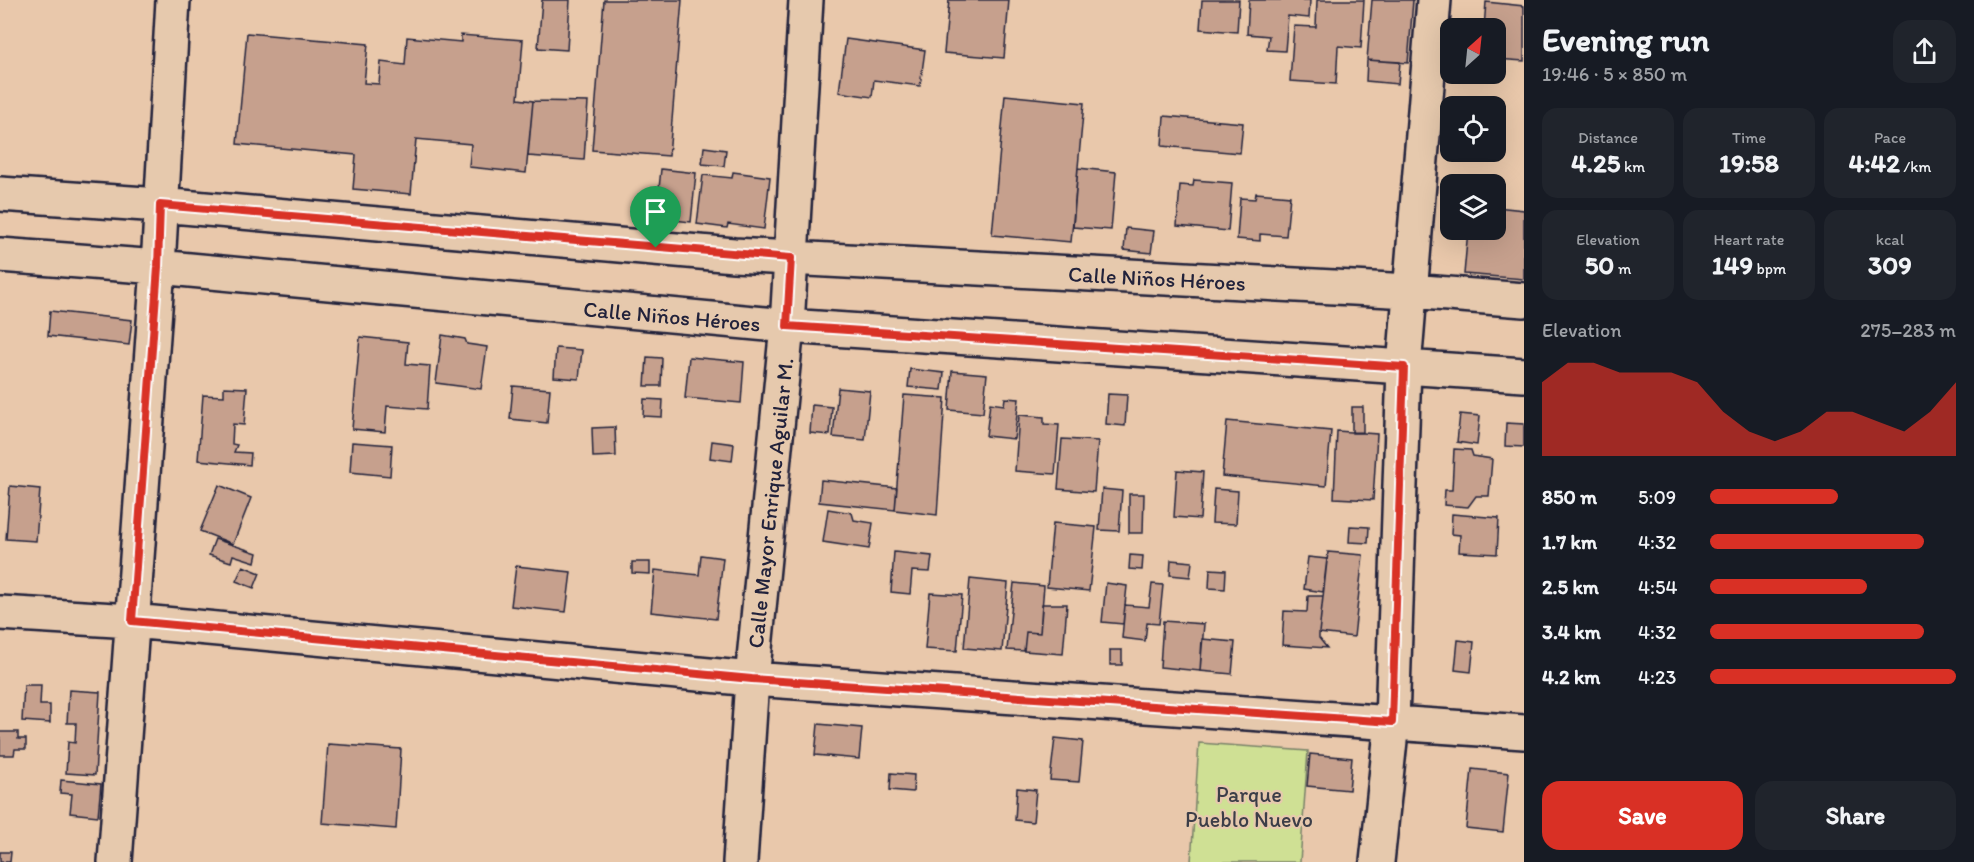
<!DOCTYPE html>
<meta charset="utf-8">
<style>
body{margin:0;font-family:Itim,sans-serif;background:#20242c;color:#f1f3f6;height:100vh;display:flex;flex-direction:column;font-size:22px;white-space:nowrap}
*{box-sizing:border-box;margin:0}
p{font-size:20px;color:#9ea1a6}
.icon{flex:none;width:33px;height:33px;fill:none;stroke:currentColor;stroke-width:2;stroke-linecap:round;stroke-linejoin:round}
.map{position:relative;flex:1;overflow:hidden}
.side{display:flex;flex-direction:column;background:#171b24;width:450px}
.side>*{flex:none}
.needle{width:39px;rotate:27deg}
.buttons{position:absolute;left:1440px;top:18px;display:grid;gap:12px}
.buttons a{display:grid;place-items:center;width:66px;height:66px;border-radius:12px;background:#171b24;box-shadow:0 6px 24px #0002;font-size:30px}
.pin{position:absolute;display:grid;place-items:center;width:51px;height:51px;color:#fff;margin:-62px -26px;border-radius:50% 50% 50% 0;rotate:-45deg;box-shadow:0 0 6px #0007}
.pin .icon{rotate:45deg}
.round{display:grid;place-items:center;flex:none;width:63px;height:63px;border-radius:18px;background:#20242c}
.summary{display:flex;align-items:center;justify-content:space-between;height:102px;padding:0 18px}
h1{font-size:33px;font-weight:800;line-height:45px}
.metrics{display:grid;grid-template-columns:repeat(3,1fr);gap:9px;height:102px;padding:6px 18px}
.metrics div{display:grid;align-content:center;border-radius:15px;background:#20242c;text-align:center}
.metrics b{font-size:26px;font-weight:800}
.metrics small{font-size:16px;font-weight:400}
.metrics p{font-size:16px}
.chart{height:168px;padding:12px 18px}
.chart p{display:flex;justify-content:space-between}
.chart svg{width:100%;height:108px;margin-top:6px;fill:#d93025;opacity:.7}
.action{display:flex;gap:12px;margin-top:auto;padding:12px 18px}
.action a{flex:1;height:69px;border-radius:18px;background:#d93025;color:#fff;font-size:24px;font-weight:800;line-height:69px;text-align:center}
.action a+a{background:#20242c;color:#f1f3f6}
ul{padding:0 18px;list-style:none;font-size:20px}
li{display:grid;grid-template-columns:96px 72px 1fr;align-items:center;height:45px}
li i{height:15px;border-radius:8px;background:#d93025}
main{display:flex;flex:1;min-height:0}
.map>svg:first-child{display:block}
.green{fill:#cfe094;stroke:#788168;stroke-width:1.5}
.building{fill:#c6a08d;stroke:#22223b;stroke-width:1.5}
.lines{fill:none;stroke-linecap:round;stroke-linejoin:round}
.minor-casing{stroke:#22223b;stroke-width:38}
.minor{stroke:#e6c9ad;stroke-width:33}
.route-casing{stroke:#fff;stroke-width:12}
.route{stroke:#d93025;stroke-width:8}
.labels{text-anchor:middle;stroke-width:4.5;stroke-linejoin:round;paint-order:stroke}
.street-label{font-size:22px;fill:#22223b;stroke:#e6c9ad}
.park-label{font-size:22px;fill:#3c3e48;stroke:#e6c9ad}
</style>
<main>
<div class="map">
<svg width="1524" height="862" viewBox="0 0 1524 862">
<rect width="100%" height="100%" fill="#e9c8ab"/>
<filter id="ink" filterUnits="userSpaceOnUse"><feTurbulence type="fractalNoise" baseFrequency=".0167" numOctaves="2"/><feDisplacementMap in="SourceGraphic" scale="12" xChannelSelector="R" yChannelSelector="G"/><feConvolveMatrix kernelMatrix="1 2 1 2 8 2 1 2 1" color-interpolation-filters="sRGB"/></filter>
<g filter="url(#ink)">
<path class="green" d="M1199,743L1308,751L1300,862H1191Z"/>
<path class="building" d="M542,0H570L567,50L538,48Z
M604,0H682L669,156L592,150Z
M949,0H1009L1004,58L944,53Z
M1202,0H1239L1237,32L1200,29Z
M1249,0H1310L1309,18L1288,16L1285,51L1267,50L1269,36L1247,34Z
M1317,0H1364L1361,48L1338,46L1336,84L1290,81L1294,26L1316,27Z
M1372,0H1413L1408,63L1367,60Z
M1486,2L1524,6V61L1496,59V28H1484Z
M247,33L368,44L364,83L379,84L381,62L405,65L407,37L461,42V35L523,40L518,99L533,101L526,173L469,167L471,144L416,139L411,194L353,189L356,155L237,144Z
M846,39L925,50L920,86L874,80L872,97L839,92Z
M1367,60L1400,62L1398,84L1366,81Z
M1005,95L1084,103L1071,242L992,235Z
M533,101L588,102L584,160L528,156Z
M1164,116L1243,123L1240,153L1162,146Z
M704,147L726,150L724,166L702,164Z
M1078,168L1116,172L1111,230L1073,227Z
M661,169L696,173L691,222L656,218Z
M733,172L770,177L764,229L728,224L727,228L697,224L703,175L732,178Z
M1194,180L1232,183L1228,231L1177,226L1180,185L1193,186Z
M1256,193L1290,196L1286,236L1260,234V241L1237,239L1240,198L1255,199Z
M1496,207L1524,210V279L1464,274L1468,230H1496Z
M1126,228L1154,231L1151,253L1124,250Z
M50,311L132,320L129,345L48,336Z
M442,335L465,339L467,344L487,347L481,389L436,383Z
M360,337L408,342L406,364L430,366L427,409L387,406L385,432L352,429Z
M556,348L582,350L579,379L554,377Z
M647,357L662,358L661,386H645Z
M689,357L744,362L741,403L685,398Z
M910,369L944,373L942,390L908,387Z
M952,371L987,374L983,413L949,410Z
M513,386L550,389L547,423L510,419Z
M224,387L247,388L244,425L233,424L232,444L237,445L234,452L251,453L250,465L198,460L203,395L224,396Z
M838,388L870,391L865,440L833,437Z
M1108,394L1127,395L1125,426L1106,424Z
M904,395L945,398L937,515L895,510Z
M1005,398L1019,399L1014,439L986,436L990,403L1004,405Z
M644,399L663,400L662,417L643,416Z
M812,405L832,407L830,435L810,433Z
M1352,407H1363V432L1352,433Z
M1460,414L1480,416L1477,445L1457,442Z
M1019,415L1044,417V424L1059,425L1055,474L1015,471Z
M1227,421L1331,431L1326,486L1222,476Z
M1506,423L1524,424V447L1505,446Z
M615,427L616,456L593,457L592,428Z
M1337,431L1377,434L1373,500L1334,498Z
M1062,439L1098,441L1094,492L1058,489Z
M712,441L734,444L732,461L710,458Z
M352,442L392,445L390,476L350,472Z
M1454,449L1471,450L1473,456L1492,459L1489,496H1476L1468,507L1444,505L1445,490H1452Z
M1177,470L1203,472L1200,519L1174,517Z
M821,480L897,488L895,510L819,502Z
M219,485L251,498L233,544L200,531Z
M10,486L40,489L36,541L6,539Z
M1102,489L1122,491L1119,531L1099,530Z
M1214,489L1238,491L1236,524L1212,523Z
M1129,494H1144L1143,533H1129Z
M828,509L852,513L854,520L873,523L869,549L823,542Z
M1452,514L1499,518L1497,554L1459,552L1460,535L1451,534Z
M1053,523L1096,527L1089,591L1047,587Z
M1350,526L1369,527L1368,543L1349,542Z
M215,539L257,553L255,562L233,555L231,562L209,555Z
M894,552L932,556L930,572L912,571L910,594L891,592Z
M1328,552L1363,555L1354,637L1319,633Z
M701,555L723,558L716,619L651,612L655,570L699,575Z
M1130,555L1143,556L1142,570L1129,569Z
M1308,557L1327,559L1323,592L1304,589Z
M1171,560L1192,562L1190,577L1170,575Z
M632,562H650V574L632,573Z
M243,566L260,573L254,588L236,581Z
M516,566L571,572L566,612L511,606Z
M1210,569L1226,570L1225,589L1209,588Z
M970,579L1008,583L1002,651L964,648Z
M1014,583L1044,586L1040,633L1026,632L1024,651L1007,650Z
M1106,583L1127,586L1123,624L1102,622Z
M1152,584L1163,585L1159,624L1147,623L1145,641L1122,638L1125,605L1149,607Z
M930,593L962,595L957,651L925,649Z
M1308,596H1323L1319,633V638L1327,648L1282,645L1284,611L1307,612Z
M1042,604H1067L1063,654L1024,651L1026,632L1040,633Z
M1163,621L1204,624L1200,671L1160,667Z
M1202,639L1235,642L1232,674L1200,671Z
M1458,640L1474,642L1471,672L1455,670Z
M1110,650H1122V665H1110Z
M24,685H41L40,705H50V723L22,721Z
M69,690L100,692L95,775L66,773L68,742L75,743L76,723H67Z
M818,724L862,728L859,759L815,755Z
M0,732H18V739H26V749H15L14,755H0Z
M1055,738L1083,741L1079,782L1050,780Z
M328,744L401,749L396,829L322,823Z
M1310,754L1352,758L1349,790L1307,786Z
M1472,769L1509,773L1503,832L1466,828Z
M891,773L914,775L913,792L890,790Z
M61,780L101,784L98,816L70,813L72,794L60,793Z
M1017,788L1036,790L1033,822L1015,820Z
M0,852H11L10,862H0Z"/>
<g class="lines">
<g class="minor-casing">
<path id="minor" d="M0,194L160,205L734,255L1410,291L1524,300
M0,255L158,267L787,326L1524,375
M0,613L132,621L752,679L1524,732
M115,862L158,267L173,0
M740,862L752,679L787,326L806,0
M1377,862L1392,722L1404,367L1434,0"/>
</g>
<use href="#minor" class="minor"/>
</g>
</g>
<g class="lines" filter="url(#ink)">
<g class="route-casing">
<path id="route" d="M160,205L791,258L787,326L1404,367L1392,722L752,679L132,621L158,267Z"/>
</g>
<use href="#route" class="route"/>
</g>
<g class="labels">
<g class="street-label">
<text transform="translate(1157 278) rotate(3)" y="8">Calle Niños Héroes</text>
<text transform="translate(672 316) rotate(5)" y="8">Calle Niños Héroes</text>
<text transform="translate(770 503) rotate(-84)" y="8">Calle Mayor Enrique Aguilar M.</text>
</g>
<g class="park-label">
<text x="1249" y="802">Parque<tspan x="1249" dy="25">Pueblo Nuevo</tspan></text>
</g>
</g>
</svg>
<div class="buttons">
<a><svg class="needle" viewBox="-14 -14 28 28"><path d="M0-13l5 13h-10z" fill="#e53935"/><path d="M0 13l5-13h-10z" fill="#9ea1a6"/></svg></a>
<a><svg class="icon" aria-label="locate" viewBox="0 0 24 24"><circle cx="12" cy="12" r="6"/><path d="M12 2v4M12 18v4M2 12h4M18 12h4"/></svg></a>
<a><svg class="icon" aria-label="layers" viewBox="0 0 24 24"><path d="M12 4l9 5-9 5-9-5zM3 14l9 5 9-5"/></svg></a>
</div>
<div class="pin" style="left:656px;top:248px;background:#1e9e55"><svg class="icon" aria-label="arrive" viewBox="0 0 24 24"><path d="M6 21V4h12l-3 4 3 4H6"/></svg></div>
</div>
<section class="side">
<div class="summary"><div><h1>Evening run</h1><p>19:46 · 5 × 850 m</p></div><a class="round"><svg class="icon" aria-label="share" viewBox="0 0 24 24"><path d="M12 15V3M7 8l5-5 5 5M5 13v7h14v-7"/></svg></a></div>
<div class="metrics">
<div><p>Distance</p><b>4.25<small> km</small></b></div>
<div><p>Time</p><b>19:58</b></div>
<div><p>Pace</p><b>4:42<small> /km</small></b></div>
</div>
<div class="metrics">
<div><p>Elevation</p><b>50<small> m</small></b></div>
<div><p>Heart rate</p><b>149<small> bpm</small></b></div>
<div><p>kcal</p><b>309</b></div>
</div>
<div class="chart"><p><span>Elevation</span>275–283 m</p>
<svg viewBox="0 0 160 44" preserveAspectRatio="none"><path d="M0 44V14L10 6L20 6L30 10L40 10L50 10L60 14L70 26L80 34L90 38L100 34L110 26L120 26L130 30L140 34L150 26L160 14V44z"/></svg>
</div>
<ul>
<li><b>850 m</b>5:09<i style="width:52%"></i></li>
<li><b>1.7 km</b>4:32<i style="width:87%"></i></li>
<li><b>2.5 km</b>4:54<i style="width:64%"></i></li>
<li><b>3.4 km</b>4:32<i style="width:87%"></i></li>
<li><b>4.2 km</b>4:23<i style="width:100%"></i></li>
</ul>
<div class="action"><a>Save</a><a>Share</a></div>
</section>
</main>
